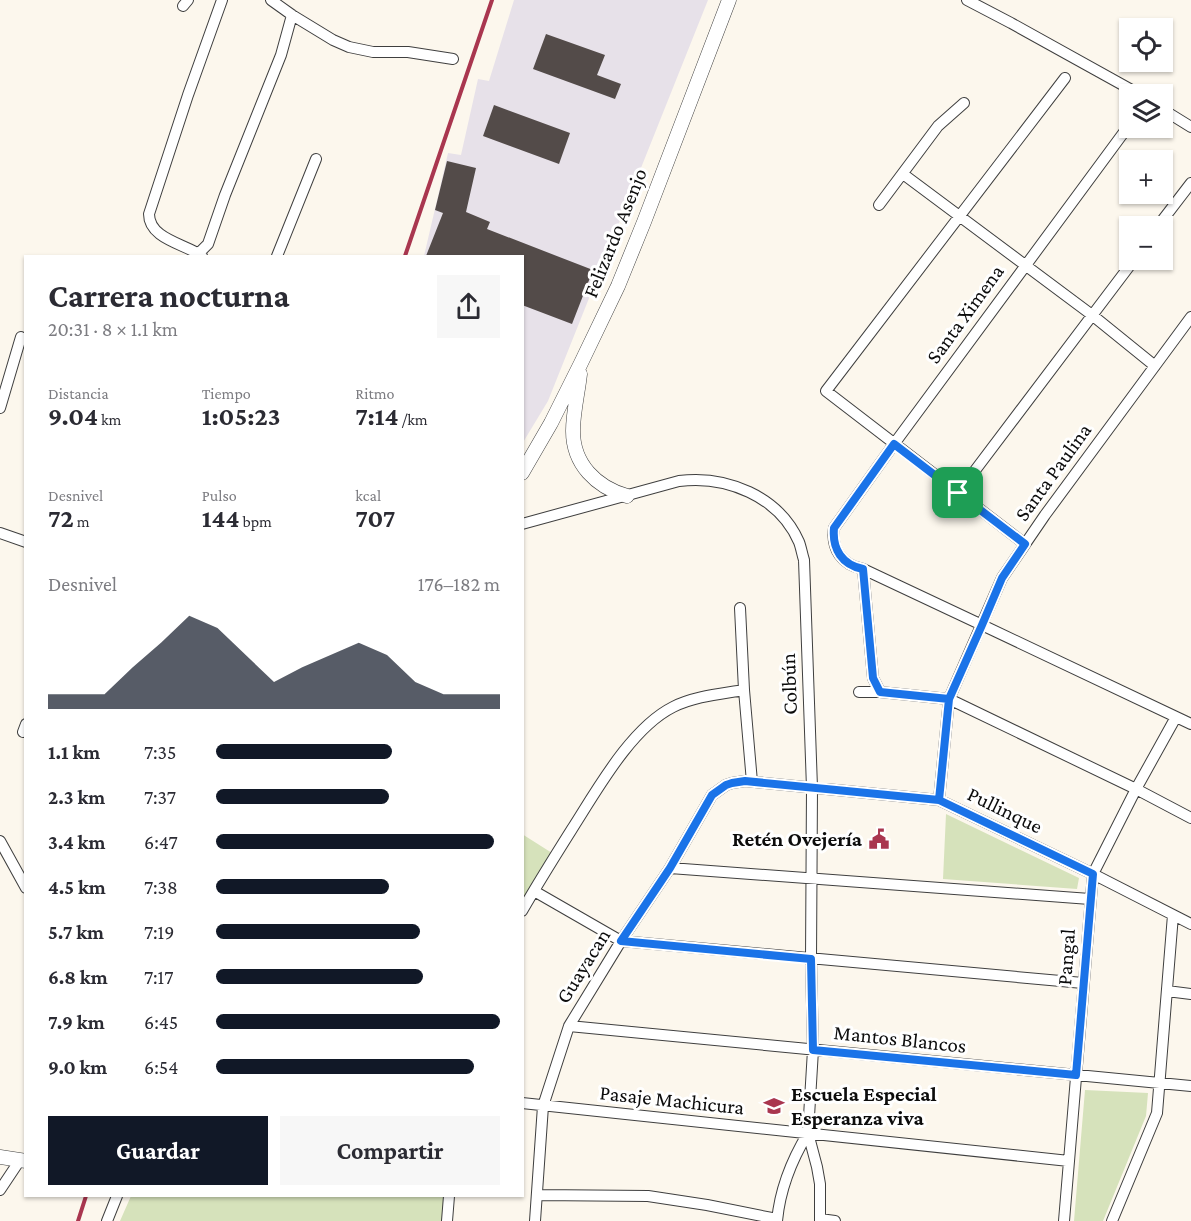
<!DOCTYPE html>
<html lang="es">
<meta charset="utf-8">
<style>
body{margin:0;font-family:"Crimson Pro",serif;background:#f7f7f7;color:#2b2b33;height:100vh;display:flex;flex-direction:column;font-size:22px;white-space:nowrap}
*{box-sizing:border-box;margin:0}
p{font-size:20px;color:#7c7c81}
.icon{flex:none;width:33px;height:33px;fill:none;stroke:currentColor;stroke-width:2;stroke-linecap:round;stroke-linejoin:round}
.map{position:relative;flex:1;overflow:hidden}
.panel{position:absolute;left:24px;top:255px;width:500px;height:942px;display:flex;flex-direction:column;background:#fff;border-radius:0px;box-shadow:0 2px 4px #0004}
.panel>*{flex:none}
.tools{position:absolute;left:1119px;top:18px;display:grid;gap:12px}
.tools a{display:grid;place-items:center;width:54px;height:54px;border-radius:0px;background:#fff;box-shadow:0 2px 4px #0004;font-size:30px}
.pin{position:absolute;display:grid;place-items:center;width:51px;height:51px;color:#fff;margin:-26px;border-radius:12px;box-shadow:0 3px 9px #0006}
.round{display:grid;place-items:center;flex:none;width:63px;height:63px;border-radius:0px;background:#f7f7f7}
.head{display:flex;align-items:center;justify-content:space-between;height:102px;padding:0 24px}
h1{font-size:33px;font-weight:700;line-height:45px}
.metrics{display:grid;grid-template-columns:repeat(3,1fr);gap:9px;height:102px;padding:6px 24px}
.metrics div{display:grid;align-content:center}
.metrics b{font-size:26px;font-weight:700}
.metrics small{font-size:16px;font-weight:400}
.metrics p{font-size:16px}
.chart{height:168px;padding:12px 24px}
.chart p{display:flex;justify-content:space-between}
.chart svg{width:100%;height:108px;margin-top:6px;fill:#111827;opacity:.7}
.cta{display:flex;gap:12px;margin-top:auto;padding:12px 24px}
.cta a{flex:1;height:69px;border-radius:0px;background:#111827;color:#fff;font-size:24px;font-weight:700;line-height:69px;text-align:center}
.cta a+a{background:#f7f7f7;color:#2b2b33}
ul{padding:0 24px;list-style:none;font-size:20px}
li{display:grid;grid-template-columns:96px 72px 1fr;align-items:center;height:45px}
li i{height:15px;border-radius:8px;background:#111827}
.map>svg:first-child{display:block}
.industrial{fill:#e7e1e9}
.green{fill:#d6e2bb}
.building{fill:#534b49}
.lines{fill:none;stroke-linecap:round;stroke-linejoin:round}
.minor-casing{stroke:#3f3f3f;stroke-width:12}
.tertiary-casing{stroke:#3f3f3f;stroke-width:15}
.minor{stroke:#fff;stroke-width:10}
.tertiary{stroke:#fff;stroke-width:14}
.rail{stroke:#a9364f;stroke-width:4}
.route-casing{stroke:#fff;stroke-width:12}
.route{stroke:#1a73e8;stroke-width:8}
.labels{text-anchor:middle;stroke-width:6;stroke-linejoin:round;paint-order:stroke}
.street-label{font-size:21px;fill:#0c0c0c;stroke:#fff}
.poi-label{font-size:21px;font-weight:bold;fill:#0c0c0c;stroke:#fff;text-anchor:end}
</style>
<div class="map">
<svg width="1191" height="1221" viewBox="0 0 1191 1221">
<rect width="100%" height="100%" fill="#fcf7ed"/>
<path class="industrial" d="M514,0H708L548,401L522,444V256H424L448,153L461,155L478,79L489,81Z"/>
<path class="green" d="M946,814L1079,878L1077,889L943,879Z
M522,834L552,853L522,904Z
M1085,1090L1148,1093L1146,1116L1103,1221H1074Z
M131,1196H444L442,1221H120Z"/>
<path class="building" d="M546,34L605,55L597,75L621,84L615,99L533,69Z
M494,105L570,133L559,164L483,136Z
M447,161L476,168L466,212L490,222L487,229L593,270L572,324L522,305V256H426L443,213L435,210Z"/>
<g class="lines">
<g class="minor-casing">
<path id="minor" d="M271,0L292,15L333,40L349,47L373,52H408L453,59
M967,0L1011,23L1139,94
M183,6L188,0
M1162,109L1191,127
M1130,124L894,444L834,528C831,549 842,565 863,569L982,625L1191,724
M903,174L1092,315L1155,366
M879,205L938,126L964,103
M1158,226L1191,183
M196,256L208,244L225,195L281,55L292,15
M202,256C185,244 149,239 149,214L188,95L222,0
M277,256L316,159
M0,408L21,337
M958,493L1134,260
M522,524L679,481C726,475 779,496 799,542C801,547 802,554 804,560L812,788L811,959L813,1050L808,1133L817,1167L820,1184V1221
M0,533L26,542
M1025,544L826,391L1065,78
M863,569L873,678L880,692
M740,608L744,690L752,782
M859,692H880L949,699L1136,789L1191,818
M23,732L26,724
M939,800L949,699L1002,578L1045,515L1191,317
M0,841L26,888
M670,868L1090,899
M534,891L621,941L1083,983
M522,911C538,883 555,856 572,829C597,790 631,728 673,707C695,696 721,694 744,690
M1167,991L1191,994
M569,1026L1191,1086
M522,1103L1069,1161
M0,1190L20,1160
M537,1195L648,1196L707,1205L777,1219
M820,1219L835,1221
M107,1221L117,1196
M447,1221L449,1196
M535,1221L543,1106L569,1026L621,941L670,868L712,795L726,785L732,783L745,781L939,800L1093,874L1191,924
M777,1221C780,1189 791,1161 808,1133
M1064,1221L1093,874L1136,789L1176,717
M1112,1221L1157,1113L1173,915"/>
</g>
<g class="tertiary-casing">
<path id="tertiary" d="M580,374C578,393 573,412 573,431C573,464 596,487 627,496
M522,473L551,423L581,363L618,286L644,222L729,0
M0,1157L26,1161"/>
</g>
<use href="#minor" class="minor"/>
<use href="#tertiary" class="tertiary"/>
<path class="rail" d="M405,256L492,0
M78,1221L86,1196"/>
</g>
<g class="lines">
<g class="route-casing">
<path id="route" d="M958,493L1025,544L1002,578L982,625L949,699L939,800L745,781L732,783L726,785L712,795L670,868L621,941L811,959L813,1050L1076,1075L1093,874L939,800L949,699L880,692L873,678L863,569C842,565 832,549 834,528L894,444L958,493"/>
</g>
<use href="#route" class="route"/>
</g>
<defs>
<g id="civic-bare" transform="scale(1.62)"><path d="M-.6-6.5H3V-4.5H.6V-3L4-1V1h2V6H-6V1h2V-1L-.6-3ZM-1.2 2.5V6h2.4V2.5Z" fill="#a9364f" stroke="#fff" stroke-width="2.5" paint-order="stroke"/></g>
<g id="school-bare" transform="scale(1.62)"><path d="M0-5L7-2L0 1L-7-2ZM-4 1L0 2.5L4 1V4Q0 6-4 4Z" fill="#a9364f" stroke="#fff" stroke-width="2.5" paint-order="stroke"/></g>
</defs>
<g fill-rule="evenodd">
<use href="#civic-bare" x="879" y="839"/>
<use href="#school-bare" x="774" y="1106"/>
</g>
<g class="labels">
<g class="street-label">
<text transform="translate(615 233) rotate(-68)" y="7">Felizardo Asenjo</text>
<text transform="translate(965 314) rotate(-54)" y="7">Santa Ximena</text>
<text transform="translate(1053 472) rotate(-54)" y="7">Santa Paulina</text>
<text transform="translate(789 684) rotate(-92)" y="7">Colbún</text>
<text transform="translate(1005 810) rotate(26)" y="7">Pullinque</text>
<text transform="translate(1066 957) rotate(-86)" y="7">Pangal</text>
<text transform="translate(583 966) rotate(-58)" y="7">Guayacan</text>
<text transform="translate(900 1039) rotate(6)" y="7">Mantos Blancos</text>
<text transform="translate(672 1100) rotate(6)" y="7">Pasaje Machicura</text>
</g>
<g class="poi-label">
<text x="862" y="846">Retén Ovejería</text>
<text x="791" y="1101" text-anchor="start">Escuela Especial<tspan x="791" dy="24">Esperanza viva</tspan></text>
</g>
</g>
</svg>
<div class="tools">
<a><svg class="icon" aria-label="locate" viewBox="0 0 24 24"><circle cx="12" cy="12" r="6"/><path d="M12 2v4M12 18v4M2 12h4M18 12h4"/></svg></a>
<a><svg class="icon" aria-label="layers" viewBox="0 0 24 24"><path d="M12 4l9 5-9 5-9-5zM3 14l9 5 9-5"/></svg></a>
<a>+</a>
<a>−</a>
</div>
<div class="pin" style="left:958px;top:493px;background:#1e9e55"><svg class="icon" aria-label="arrive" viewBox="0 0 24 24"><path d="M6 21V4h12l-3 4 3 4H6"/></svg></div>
<section class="panel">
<div class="head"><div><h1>Carrera nocturna</h1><p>20:31 · 8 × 1.1 km</p></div><a class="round"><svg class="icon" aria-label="share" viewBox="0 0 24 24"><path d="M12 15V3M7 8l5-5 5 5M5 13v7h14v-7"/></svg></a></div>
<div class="metrics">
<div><p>Distancia</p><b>9.04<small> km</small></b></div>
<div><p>Tiempo</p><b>1:05:23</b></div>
<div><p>Ritmo</p><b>7:14<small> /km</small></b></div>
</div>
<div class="metrics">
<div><p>Desnivel</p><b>72<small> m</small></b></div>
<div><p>Pulso</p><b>144<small> bpm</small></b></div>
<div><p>kcal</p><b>707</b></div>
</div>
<div class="chart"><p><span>Desnivel</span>176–182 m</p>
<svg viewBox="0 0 160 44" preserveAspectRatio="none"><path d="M0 44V38L10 38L20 38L30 27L40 17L50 6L60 11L70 22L80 33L90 27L100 22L110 17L120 22L130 33L140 38L150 38L160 38V44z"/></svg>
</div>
<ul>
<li><b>1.1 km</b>7:35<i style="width:62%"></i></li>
<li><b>2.3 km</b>7:37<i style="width:61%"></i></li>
<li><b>3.4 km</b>6:47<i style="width:98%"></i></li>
<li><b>4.5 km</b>7:38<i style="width:61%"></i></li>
<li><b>5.7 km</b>7:19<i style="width:72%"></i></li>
<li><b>6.8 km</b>7:17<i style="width:73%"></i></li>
<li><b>7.9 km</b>6:45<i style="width:100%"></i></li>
<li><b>9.0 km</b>6:54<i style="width:91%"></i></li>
</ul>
<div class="cta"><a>Guardar</a><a>Compartir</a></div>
</section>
</div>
